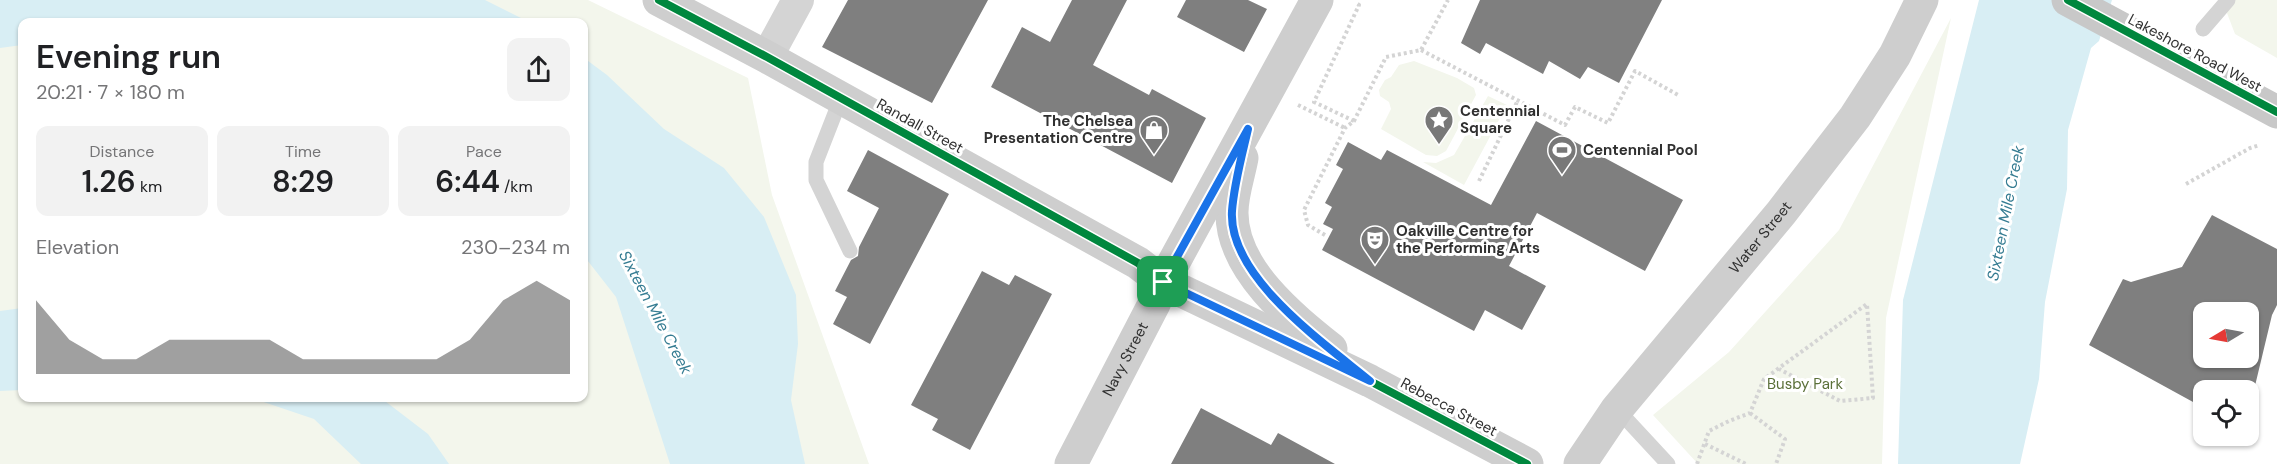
<!DOCTYPE html>
<meta charset="utf-8">
<style>
body{margin:0;font-family:"DM Sans",sans-serif;background:#f2f2f2;color:#202124;height:100vh;display:flex;flex-direction:column;font-size:22px;white-space:nowrap}
*{box-sizing:border-box;margin:0}
p{font-size:20px;color:#757577}
.icon{flex:none;width:33px;height:33px;fill:none;stroke:currentColor;stroke-width:2;stroke-linecap:round;stroke-linejoin:round}
.map{position:relative;flex:1;overflow:hidden}
.panel{position:absolute;left:18px;top:18px;width:570px;height:384px;display:flex;flex-direction:column;background:#fff;border-radius:12px;box-shadow:0 2px 4px #0004}
.panel>*{flex:none}
.needle{width:39px;rotate:260deg}
.tools{position:absolute;left:2193px;top:302px;display:grid;gap:12px}
.tools a{display:grid;place-items:center;width:66px;height:66px;border-radius:12px;background:#fff;box-shadow:0 2px 4px #0004;font-size:30px}
.pin{position:absolute;display:grid;place-items:center;width:51px;height:51px;color:#fff;margin:-26px;border-radius:12px;box-shadow:0 3px 9px #0006}
.round{display:grid;place-items:center;flex:none;width:63px;height:63px;border-radius:12px;background:#f2f2f2}
.summary{display:flex;align-items:center;justify-content:space-between;height:102px;padding:0 18px}
h1{font-size:33px;font-weight:600;line-height:45px}
.figures{display:grid;grid-template-columns:repeat(3,1fr);gap:9px;height:102px;padding:6px 18px}
.figures div{display:grid;align-content:center;border-radius:12px;background:#f2f2f2;text-align:center}
.figures b{font-size:30px;font-weight:600}
.figures small{font-size:16px;font-weight:400}
.figures p{font-size:16px}
.chart{height:168px;padding:12px 18px}
.chart p{display:flex;justify-content:space-between}
.chart svg{width:100%;height:108px;margin-top:6px;fill:#787878;opacity:.7}
.map>svg:first-child{display:block}
.green{fill:#f3f6ec;fill-rule:evenodd}
.water{fill:#d8eef4}
.building{fill:#7f7f7f;fill-rule:evenodd}
.lines{fill:none;stroke-linecap:round;stroke-linejoin:round}
.path{stroke:#d4d4d4;stroke-width:4;stroke-dasharray:3 3;stroke-linecap:butt}
.lane{stroke:#d4d4d4;stroke-width:15}
.street{stroke:#d4d4d4;stroke-width:32}
.secondary{stroke:#cecece;stroke-width:33}
.primary{stroke:#c8c8c8;stroke-width:33}
.cycleway-casing{stroke:#fff;stroke-width:11}
.cycleway{stroke:#00873e;stroke-width:8}
.route-casing{stroke:#fff;stroke-width:12}
.route{stroke:#1a73e8;stroke-width:8}
.labels{text-anchor:middle;stroke-width:6;stroke-linejoin:round;paint-order:stroke}
.street-label{font-size:15px;fill:#303030;stroke:#fff}
.poi-label{font-size:15px;font-weight:bold;fill:#303030;stroke:#fff;text-anchor:start}
.park-label{font-size:15px;fill:#5b7039;stroke:#fff}
.water-label{font-size:16px;font-style:italic;fill:#357c92;stroke:#fff}
</style>
<div class="map">
<svg width="2277" height="464" viewBox="0 0 2277 464">
<rect width="100%" height="100%" fill="#fff"/>
<path class="green" d="M0,0H588L748,78L772,195L869,464H0ZM22,22H584V398H22Z
M2222,0H2277V58L2235,34Z
M1951,18L1886,318L1882,464H1698L1653,415L1729,352L1839,230Z
M1414,61L1457,78L1474,88L1476,95L1446,151L1437,156L1426,155L1381,129L1391,109L1389,102L1380,96L1379,90L1385,80L1391,77L1399,65Z
M1488,96L1507,105L1464,185L1423,162L1436,163L1454,155Z"/>
<path class="water" d="M0,0H485L529,22H22V45L0,48Z
M1979,0H2112L2099,41L2091,48L2068,130L2067,189L2045,302L2039,379L2020,464H1898L1903,300Z
M584,58L607,75L664,129L724,168L764,217L796,295L798,344L791,400L805,464H670L616,297L584,256Z
M22,308V390L0,391V311Z
M252,398H381L428,434L449,464H361L314,419Z"/>
<path class="building" d="M848,0H988L932,103L822,47Z
M1072,0H1127L1093,65L1149,95L1152,89L1206,118L1172,183L991,87L1022,27L1050,42Z
M1186,0H1248L1267,9L1244,52L1177,17Z
M1480,0H1662L1619,83L1588,67L1580,79L1549,61L1543,74L1486,43L1480,54L1461,43Z
M1536,121L1683,200L1645,271L1537,213L1509,266L1546,286L1522,330L1485,310L1474,331L1322,250L1333,229L1323,224L1332,207L1325,203L1343,169L1336,165L1348,142L1381,160L1387,150L1491,205Z
M868,150L949,194L870,344L833,324L847,297L835,291L851,260L858,256L859,247L879,208L847,191Z
M2212,215L2277,249V305L2272,315L2254,390H2204V408L2089,345L2123,279L2131,282L2182,267ZM2204,312H2248V357H2204Z
M982,271L1009,285L1015,275L1052,294L970,450L932,430L938,419L911,405Z
M1201,408L1271,445L1278,433L1335,464H1171Z"/>
<g class="lines">
<path class="path" d="M1421,50L1565,125L1575,107L1608,123L1635,71L1680,96
M1298,105L1345,128
M1354,121L1314,102L1359,5L1356,3
M1479,181L1518,100
M2186,184L2250,148L2260,145
M1325,235L1308,225L1304,210L1345,128L1354,121L1386,57L1421,50L1448,0
M1750,413L1785,439L1776,464
M1705,444L1746,464
M1697,464L1709,431L1729,421L1750,413L1764,379L1867,304L1873,398L1840,401L1779,369"/>
<path class="lane" d="M2203,29L2228,0
M841,98L816,162V180L850,251
M1617,409L1668,464"/>
<path class="street" d="M767,57L798,0"/>
<g class="secondary">
<path d="M659,0L767,57L1138,263L1163,282L1370,381L1527,464"/>
<path d="M1242,158C1239,175 1232,194 1232,212C1231,269 1291,317 1331,349"/>
<path id="s1" d="M1071,464L1154,304L1163,282L1317,0"/>
<path id="s2" d="M1580,464L1617,409L1781,213L1855,117L1895,55L1922,0"/>
</g>
<path class="primary" d="M2068,0L2277,112"/>
<g class="cycleway-casing">
<path id="cycleway" d="M659,0L767,57L1138,263L1163,282L1370,381L1527,464
M2068,0L2277,112
M1248,129C1243,155 1234,183 1232,210C1227,272 1309,331 1351,366"/>
</g>
<use href="#cycleway" class="cycleway"/>
</g>
<g class="lines">
<g class="route-casing">
<path id="route" d="M1248,129C1242,155 1234,184 1232,211C1228,277 1324,343 1370,381L1163,282Z"/>
</g>
<use href="#route" class="route"/>
</g>
<defs>
<g id="sight-pin" transform="scale(1.5)"><path d="M0 17L-7.5 6A9.5 9.5 0 1 1 7.5 6Z" fill="#787878" stroke="#fff"/><path d="M0-6L1.8-2.2L6-1.7L2.9 1.2L3.7 5.4L0 3.3L-3.7 5.4L-2.9 1.2L-6-1.7L-1.8-2.2Z" fill="#fff"/></g>
<g id="shop-pin" transform="scale(1.5)"><path d="M0 17L-7.5 6A9.5 9.5 0 1 1 7.5 6Z" fill="#787878" stroke="#fff"/><path d="M-5-2.5h2.3a2.7 3.5 0 0 1 5.4 0H5L5.5 6h-11ZM-1.5-2.5h3a1.5 2.3 0 0 0-3 0Z" fill="#fff"/></g>
<g id="stadium-pin" transform="scale(1.5)"><path d="M0 17L-7.5 6A9.5 9.5 0 1 1 7.5 6Z" fill="#787878" stroke="#fff"/><path d="M0-5a6.5 5 0 1 0 0 10a6.5 5 0 1 0 0-10ZM-3.5-1.8h7v3.6h-7Z" fill="#fff"/></g>
<g id="theatre-pin" transform="scale(1.5)"><path d="M0 17L-7.5 6A9.5 9.5 0 1 1 7.5 6Z" fill="#787878" stroke="#fff"/><path d="M-5-5.5Q0-4 5-5.5V0Q5 5 0 6Q-5 5-5 0ZM-3.3-2.5H-1v1.5H-3.3ZM1-2.5H3.3v1.5H1ZM-2.8 1Q0 5.5 2.8 1Z" fill="#fff"/></g>
</defs>
<g fill-rule="evenodd">
<use href="#sight-pin" x="1439" y="120"/>
<use href="#shop-pin" x="1154" y="130"/>
<use href="#stadium-pin" x="1562" y="150"/>
<use href="#theatre-pin" x="1375" y="240"/>
</g>
<g class="labels">
<g class="street-label">
<text transform="translate(2195 53) rotate(28)" y="5">Lakeshore Road West</text>
<text transform="translate(920 126) rotate(29)" y="5">Randall Street</text>
<text dy="5" stroke="none"><textPath href="#s2" startOffset="290">Water Street</textPath></text>
<text dy="5" stroke="none"><textPath href="#s1" startOffset="118">Navy Street</textPath></text>
<text transform="translate(1449 407) rotate(28)" y="5">Rebecca Street</text>
</g>
<g class="poi-label">
<text x="1460" y="116">Centennial<tspan x="1460" dy="17">Square</tspan></text>
<text x="1133" y="126" text-anchor="end">The Chelsea<tspan x="1133" dy="17">Presentation Centre</tspan></text>
<text x="1583" y="155">Centennial Pool</text>
<text x="1396" y="236">Oakville Centre for<tspan x="1396" dy="17">the Performing Arts</tspan></text>
</g>
<g class="park-label">
<text x="1805" y="389">Busby Park</text>
</g>
<g class="water-label">
<text transform="translate(2005 213) rotate(-79)" y="6">Sixteen Mile Creek</text>
<text transform="translate(656 312) rotate(62)" y="6">Sixteen Mile Creek</text>
</g>
</g>
</svg>
<div class="tools">
<a><svg class="needle" viewBox="-14 -14 28 28"><path d="M0-13l5 13h-10z" fill="#e53935"/><path d="M0 13l5-13h-10z" fill="#757577"/></svg></a>
<a><svg class="icon" aria-label="locate" viewBox="0 0 24 24"><circle cx="12" cy="12" r="6"/><path d="M12 2v4M12 18v4M2 12h4M18 12h4"/></svg></a>
</div>
<div class="pin" style="left:1163px;top:282px;background:#1e9e55"><svg class="icon" aria-label="arrive" viewBox="0 0 24 24"><path d="M6 21V4h12l-3 4 3 4H6"/></svg></div>
<section class="panel">
<div class="summary"><div><h1>Evening run</h1><p>20:21 · 7 × 180 m</p></div><a class="round"><svg class="icon" aria-label="share" viewBox="0 0 24 24"><path d="M12 15V3M7 8l5-5 5 5M5 13v7h14v-7"/></svg></a></div>
<div class="figures">
<div><p>Distance</p><b>1.26<small> km</small></b></div>
<div><p>Time</p><b>8:29</b></div>
<div><p>Pace</p><b>6:44<small> /km</small></b></div>
</div>
<div class="chart"><p><span>Elevation</span>230–234 m</p>
<svg viewBox="0 0 160 44" preserveAspectRatio="none"><path d="M0 44V14L10 30L20 38L30 38L40 30L50 30L60 30L70 30L80 38L90 38L100 38L110 38L120 38L130 30L140 14L150 6L160 14V44z"/></svg>
</div>
</section>
</div>
